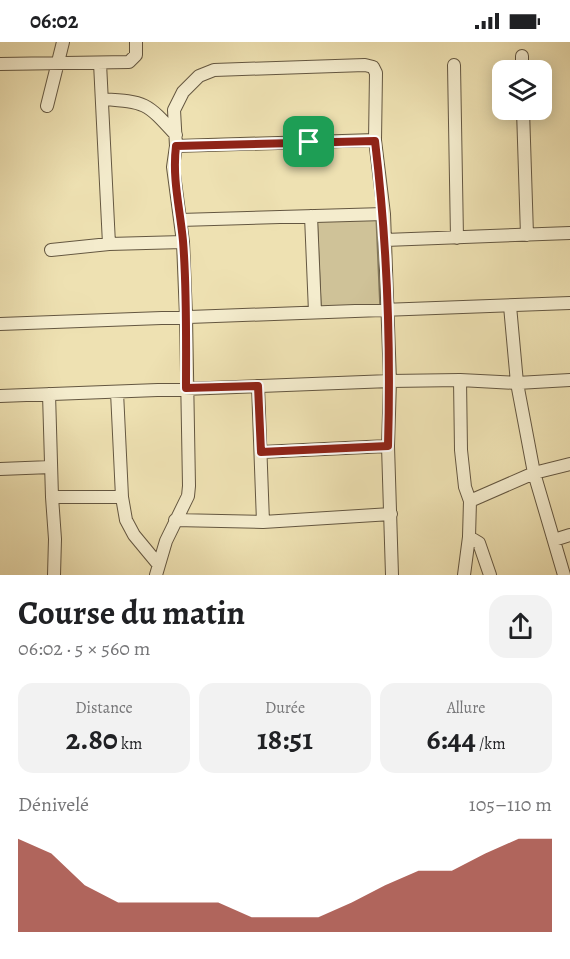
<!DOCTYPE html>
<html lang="fr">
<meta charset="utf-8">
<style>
body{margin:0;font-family:Alegreya,serif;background:#f2f2f2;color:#202124;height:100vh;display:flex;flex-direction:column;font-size:22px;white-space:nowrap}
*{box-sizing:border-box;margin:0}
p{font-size:20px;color:#757577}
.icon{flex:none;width:33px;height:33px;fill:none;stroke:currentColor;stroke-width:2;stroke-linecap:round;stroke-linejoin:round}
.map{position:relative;height:533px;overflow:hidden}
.panel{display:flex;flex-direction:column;background:#fff;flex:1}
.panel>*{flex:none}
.controls{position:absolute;left:492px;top:18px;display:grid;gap:12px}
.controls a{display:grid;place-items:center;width:60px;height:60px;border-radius:12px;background:#fff;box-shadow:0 3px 15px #0003;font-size:30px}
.pin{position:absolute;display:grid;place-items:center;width:51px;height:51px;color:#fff;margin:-26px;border-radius:12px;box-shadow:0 3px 9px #0006}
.round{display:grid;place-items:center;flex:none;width:63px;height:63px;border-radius:18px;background:#f2f2f2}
.summary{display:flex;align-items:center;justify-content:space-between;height:102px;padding:0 18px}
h1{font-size:33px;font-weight:600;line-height:45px}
.figures{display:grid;grid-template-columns:repeat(3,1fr);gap:9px;height:102px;padding:6px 18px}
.figures div{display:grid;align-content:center;border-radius:15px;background:#f2f2f2;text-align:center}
.figures b{font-size:30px;font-weight:600}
.figures small{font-size:16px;font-weight:400}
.figures p{font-size:16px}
.chart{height:168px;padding:12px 18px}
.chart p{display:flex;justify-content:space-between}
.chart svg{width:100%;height:108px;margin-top:6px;fill:#8f2418;opacity:.7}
.status{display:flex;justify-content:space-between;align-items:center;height:42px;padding:0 30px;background:#fff;direction:ltr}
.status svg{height:16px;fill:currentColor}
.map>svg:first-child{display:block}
.green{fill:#cfc298;stroke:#82765a;stroke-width:1.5}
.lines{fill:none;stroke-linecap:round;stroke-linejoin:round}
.minor-casing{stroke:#645741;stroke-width:14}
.minor{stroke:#f4eccd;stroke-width:12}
.route-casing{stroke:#fff;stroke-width:12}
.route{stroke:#8f2418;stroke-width:8}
</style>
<div class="status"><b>06:02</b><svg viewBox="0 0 49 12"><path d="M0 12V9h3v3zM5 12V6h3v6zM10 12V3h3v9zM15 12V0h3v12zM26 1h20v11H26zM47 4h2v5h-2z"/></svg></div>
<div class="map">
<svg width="570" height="533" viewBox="0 0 570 533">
<rect width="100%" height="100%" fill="#eee1b2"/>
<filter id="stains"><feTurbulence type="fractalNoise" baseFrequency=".00333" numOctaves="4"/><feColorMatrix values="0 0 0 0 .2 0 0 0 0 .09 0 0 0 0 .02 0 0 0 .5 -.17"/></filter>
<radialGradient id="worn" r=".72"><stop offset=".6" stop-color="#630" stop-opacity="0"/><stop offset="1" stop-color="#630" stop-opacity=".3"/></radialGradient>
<path class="green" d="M376,173L380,264L321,267L317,175Z"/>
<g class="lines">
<g class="minor-casing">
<path id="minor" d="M522,14V28
M100,21L109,202
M0,22L129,20L136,13V0
M454,23L457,196
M102,57C146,60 146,60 176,93
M47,64L63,0
M523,68L527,193
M176,104L375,98
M311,174L315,270
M180,178L384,172
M385,198L570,191
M51,208L109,202L183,200
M510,264L517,341L534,431L564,533
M0,282L570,261
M460,338L461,408L465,445L470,459L469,495L464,533
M258,344L263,480
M117,350L122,455L126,478L134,493L158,522
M49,352L52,455L55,497L54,533
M0,354L390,339L460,338L517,341L570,338
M261,410L388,404
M0,427L51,425
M52,455H122
M470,459L534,431L570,422
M175,478L263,480L391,472
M469,495L479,501L490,533
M554,498L570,493
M156,533L166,499L188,454L189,444L186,274L183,200L173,125L176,104L174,68L183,50L199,34L214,28L365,23L373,25L376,31L375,98L384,172L390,339L388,404L392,533"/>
</g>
<use href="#minor" class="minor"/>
</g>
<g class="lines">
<g class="route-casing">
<path id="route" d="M375,99C387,200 391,302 388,404L261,410L258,344L186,346C186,297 187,248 183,199C180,166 172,137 176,104Z"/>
</g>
<use href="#route" class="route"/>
</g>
<rect width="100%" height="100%" filter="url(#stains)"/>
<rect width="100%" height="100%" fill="url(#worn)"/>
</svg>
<div class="controls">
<a><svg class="icon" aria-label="layers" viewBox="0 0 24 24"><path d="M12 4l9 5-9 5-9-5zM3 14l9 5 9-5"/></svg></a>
</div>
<div class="pin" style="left:309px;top:100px;background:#1e9e55"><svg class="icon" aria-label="arrive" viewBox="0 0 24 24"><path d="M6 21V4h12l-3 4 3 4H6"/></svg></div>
</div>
<section class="panel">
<div class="summary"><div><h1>Course du matin</h1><p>06:02 · 5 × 560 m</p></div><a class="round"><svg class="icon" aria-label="share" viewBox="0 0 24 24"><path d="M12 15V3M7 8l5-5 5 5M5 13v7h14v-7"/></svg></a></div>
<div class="figures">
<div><p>Distance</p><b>2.80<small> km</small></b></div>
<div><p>Durée</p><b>18:51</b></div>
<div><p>Allure</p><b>6:44<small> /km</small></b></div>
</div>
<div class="chart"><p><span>Dénivelé</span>105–110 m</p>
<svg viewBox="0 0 160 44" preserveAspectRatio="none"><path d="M0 44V6L10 12L20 25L30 32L40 32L50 32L60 32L70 38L80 38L90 38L100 32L110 25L120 19L130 19L140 12L150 6L160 6V44z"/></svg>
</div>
</section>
